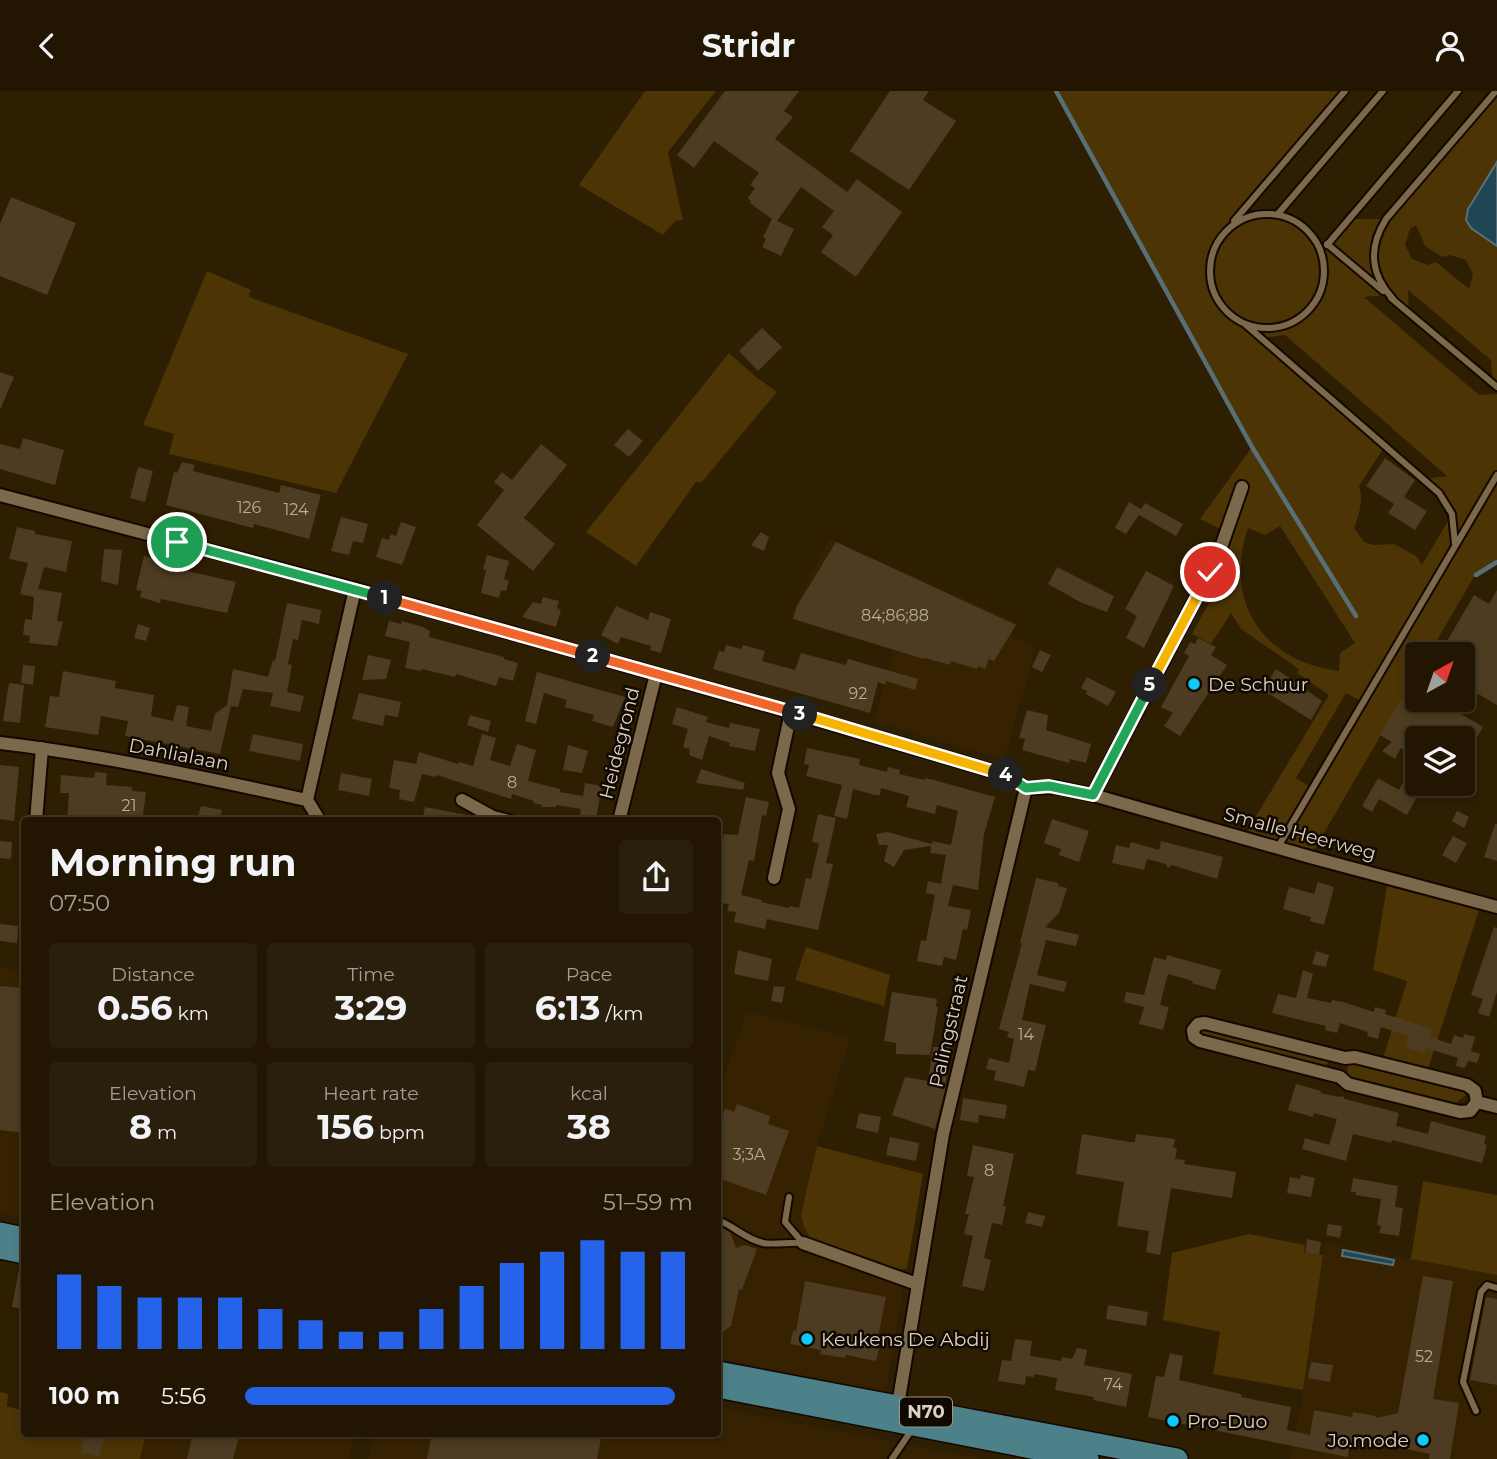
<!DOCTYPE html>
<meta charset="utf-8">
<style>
body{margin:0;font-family:Montserrat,sans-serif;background:#2a1f0c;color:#f1f3f6;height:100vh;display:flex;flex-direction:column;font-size:26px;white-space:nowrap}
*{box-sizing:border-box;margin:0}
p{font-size:23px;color:#a29f99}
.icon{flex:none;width:38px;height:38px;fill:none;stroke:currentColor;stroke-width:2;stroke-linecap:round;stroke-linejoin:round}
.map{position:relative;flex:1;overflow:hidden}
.sheet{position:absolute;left:21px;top:726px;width:700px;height:620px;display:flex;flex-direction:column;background:#221602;border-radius:7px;box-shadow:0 4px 10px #0003,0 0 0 2px #3f3524}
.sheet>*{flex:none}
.needle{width:46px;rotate:40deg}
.controls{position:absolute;left:1405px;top:551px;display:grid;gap:14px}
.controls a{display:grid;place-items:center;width:70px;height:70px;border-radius:7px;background:#221602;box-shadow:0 4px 10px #0003,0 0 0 2px #3f3524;font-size:35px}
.pin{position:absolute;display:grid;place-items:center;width:60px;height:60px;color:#fff;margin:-30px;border:4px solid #fff;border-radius:50%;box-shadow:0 2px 7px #0007}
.km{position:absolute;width:35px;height:35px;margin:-18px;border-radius:50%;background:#222;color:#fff;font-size:19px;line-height:35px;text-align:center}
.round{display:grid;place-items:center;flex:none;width:74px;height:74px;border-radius:7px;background:#2a1f0c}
.overview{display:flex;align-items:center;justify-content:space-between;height:119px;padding:0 28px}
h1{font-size:38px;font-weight:700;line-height:52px}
.stats{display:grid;grid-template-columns:repeat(3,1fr);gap:10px;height:119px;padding:7px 28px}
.stats div{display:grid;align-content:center;border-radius:7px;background:#2a1f0c;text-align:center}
.stats b{font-size:35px;font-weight:700}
.stats small{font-size:19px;font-weight:400}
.stats p{font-size:19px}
.chart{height:196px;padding:14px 28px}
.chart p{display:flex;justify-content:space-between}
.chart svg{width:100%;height:126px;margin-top:7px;stroke:#2563eb;stroke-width:6}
ul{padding:0 28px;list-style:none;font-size:23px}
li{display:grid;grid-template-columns:112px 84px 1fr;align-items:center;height:52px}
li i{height:18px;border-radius:9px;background:#2563eb}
header{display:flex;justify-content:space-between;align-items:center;height:91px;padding:0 28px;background:#221602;font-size:32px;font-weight:700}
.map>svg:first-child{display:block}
.built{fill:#362200}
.green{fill:#4c3404;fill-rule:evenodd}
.water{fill:#1f4654;stroke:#587075;stroke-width:2}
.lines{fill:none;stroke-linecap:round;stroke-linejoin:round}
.stream{stroke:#587075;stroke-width:4.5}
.building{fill:#4d3c21}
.lane-casing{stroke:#140800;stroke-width:10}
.street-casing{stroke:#140800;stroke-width:16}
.primary-casing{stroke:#140800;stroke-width:24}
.lane{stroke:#7c694c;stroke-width:6}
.street{stroke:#7c694c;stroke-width:12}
.primary{stroke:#4c8189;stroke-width:21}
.split-1-casing{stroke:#fff;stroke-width:14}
.split-2-casing{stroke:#fff;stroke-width:14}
.split-3-casing{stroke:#fff;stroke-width:14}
.split-4-casing{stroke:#fff;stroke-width:14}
.split-5-casing{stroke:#fff;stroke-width:14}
.split-6-casing{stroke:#fff;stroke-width:14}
.split-1{stroke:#22a559;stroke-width:9}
.split-2{stroke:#f0652b;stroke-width:9}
.split-3{stroke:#f0652b;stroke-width:9}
.split-4{stroke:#f5b400;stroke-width:9}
.split-5{stroke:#22a559;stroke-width:9}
.split-6{stroke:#f5b400;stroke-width:9}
.poi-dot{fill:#0dcafa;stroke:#100902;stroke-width:2.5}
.labels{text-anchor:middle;stroke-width:5;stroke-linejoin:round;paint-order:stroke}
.number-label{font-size:16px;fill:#b8ac9a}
.shield{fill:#100902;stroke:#9f9588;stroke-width:2}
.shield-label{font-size:18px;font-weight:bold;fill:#dcd1c2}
.poi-label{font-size:19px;fill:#dcd1c2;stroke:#100902;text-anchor:start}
.street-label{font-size:19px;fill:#dcd1c2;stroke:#100902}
</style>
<header><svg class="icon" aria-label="back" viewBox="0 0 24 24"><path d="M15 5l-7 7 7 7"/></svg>Stridr<svg class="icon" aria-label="person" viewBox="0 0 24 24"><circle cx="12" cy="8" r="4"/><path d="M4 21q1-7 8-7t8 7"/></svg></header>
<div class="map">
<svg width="1497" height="1368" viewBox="0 0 1497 1368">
<rect width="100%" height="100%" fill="#2e1e02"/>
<path class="built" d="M829,448L1014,530L1016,534L1010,544L1036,556L1004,669L874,630L894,559L789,527Z
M0,877L24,880V1127L0,1122Z
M747,921L850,947L817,1055L801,1123L896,1179L907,1177L887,1293L881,1301L718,1267V1003Z
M1325,1152L1497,1184V1368H1290L1302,1310Z
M718,1317L985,1368H368L375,1342H718Z
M146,1342H356L349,1368H140Z"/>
<path class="green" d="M645,0H716L668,61L683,129L675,130L663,144L579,94Z
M1056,0H1345L1228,137C1266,114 1299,119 1321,160L1348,128H1387L1497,0V71L1469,118L1466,129L1471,137L1497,155V296L1493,293L1491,269L1408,199L1409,222L1388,204L1364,206L1479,304L1497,303V471L1475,484L1429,563L1418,564L1417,582L1310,766L1243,747L1329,604L1297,582L1299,578L1241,538L1231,522L1211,553L1192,543L1222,488L1210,481L1223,467L1233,444L1200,428L1252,356ZM1416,134L1425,155L1442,166L1450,164L1466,169L1473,183L1469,198L1436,171L1428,174L1412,168L1405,154L1410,138ZM1285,244L1447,385L1424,388L1439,402L1452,423L1422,474L1416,465L1394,453L1374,454L1364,451L1354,437C1359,425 1364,407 1359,395L1385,355L1261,247ZM1280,435L1355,552L1340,562L1339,580C1263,571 1223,510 1248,437L1265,444ZM1346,602L1363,611L1312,697L1296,687Z
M207,180L251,199L249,206L408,263L336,402L169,363L174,343L143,334Z
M729,262L756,286L777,301L702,391H696L636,475L586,441Z
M1387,795L1479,819L1428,978L1383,967L1407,890L1373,879Z
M806,856L890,884L884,915L795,889Z
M1199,936L1330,969L1324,977L1198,945Z
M1355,968L1462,996L1466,1004L1456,1012L1357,988L1347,984L1348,972Z
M817,1055L923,1083L907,1177L896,1179L810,1146L804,1136L801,1123Z
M1423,1090L1497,1104V1184L1411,1168Z
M1249,1143L1305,1154L1304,1162L1323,1164L1303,1299L1213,1283L1220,1241L1163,1229L1172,1162Z
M0,1301L8,1303L7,1315L24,1320V1342H146L140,1368H0Z"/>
<path class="water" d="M1497,71V155L1471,137L1466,129L1468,118Z
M1343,1159L1394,1169L1393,1174L1342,1165Z"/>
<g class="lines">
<path class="stream" d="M1056,0L1252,356L1356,525
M1476,484L1497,471"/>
</g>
<path class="building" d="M725,0H799L784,20L793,26L775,48L847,101L857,88L902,121L856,186L821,161L833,144L822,136L834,120L801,96L777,130L794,138L781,165L762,156L766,148L763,146L772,128L750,112L751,110L748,107L755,97L750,94L759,82L714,50L694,77L677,64Z
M890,0H929L923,9L956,30L909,99L850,60Z
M11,106L76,132L47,204L0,185V133Z
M762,237L782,256L758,280L739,260Z
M0,281L14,286L0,319Z
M628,338L643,350L629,366L614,354Z
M23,347L64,359L55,394L0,378V353L20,358Z
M541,353L567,374L524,427L555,453L533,480L477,434L504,399L494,391L502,381L512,389Z
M1385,367L1415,389L1404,406L1427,420L1415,439L1388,422L1394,413L1366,395Z
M182,371L195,374L193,380L279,402L281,394L321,404L309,448L254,433L253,437L166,414L174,381L177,382Z
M138,376L153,380L145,411L130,407Z
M1129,411L1141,418L1145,412L1183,433L1176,445L1139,424L1126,443L1115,437Z
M341,426L368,433L363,452L353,450L349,464L331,460Z
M401,431L416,436L402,474L376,466L382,447L389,449L391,443L396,445Z
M17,436L35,440V443L72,450L66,481L44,476L38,498L62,502L57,530L63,531L57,555L29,552L30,545L23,544L25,528L32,529L34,506L20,503L28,472L9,468Z
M761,441L769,446L764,460L751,454Z
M836,451L1016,534L994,570L989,568L985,578L978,575L977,578L951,570L950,574L925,567L924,568L793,528L797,515Z
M104,458L122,459L118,494L101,490Z
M487,464L509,470L504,488L509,490L506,500L501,499L499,507L481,502L486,479L483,478Z
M144,465L188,477L187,480L236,491L227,522L161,508L160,512L140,506L142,500L136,499Z
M1057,476L1114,505L1107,521L1082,512L1048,493Z
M1146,480L1174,495L1144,557L1126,547L1137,525L1125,518Z
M1497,499V614L1463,594V564H1439L1474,504L1489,513Z
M543,506L559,510L557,517L561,519L556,536L522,526L533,511L541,513Z
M287,512L321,519L319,533L302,529L298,549L293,548L288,573L292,574L287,601L304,605L300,621L270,615L273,602L243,598L238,616L231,615L220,663L125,645L128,630L101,625L98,644L45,636L50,605L59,606L63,580L116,590L115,597L154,604L151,625L173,630L177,614L189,616L186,635L211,640L215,623L227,614L233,578L268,586L273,569L275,570Z
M616,515L648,529L650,521L671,528L661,562L650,559L651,555L621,546L618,553L601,544Z
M389,530L401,533L402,530L423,536L430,540L429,546L504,566V568L518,572L513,590L499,586L496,595L456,583L455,586L422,578L421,580L405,577L410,551L385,545Z
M138,533L150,537L146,550L134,547Z
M1198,547L1216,556L1211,564L1227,574L1180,645L1164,635L1173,622L1161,616L1189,565L1184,562L1190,551L1195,553Z
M726,554L742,558L743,554L765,560L762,570L795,579L801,562L846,574L848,568L918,588L915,599L886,590L885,594L878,591L870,622L713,578L719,560L724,561Z
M1040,559L1051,564L1042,581L1032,576Z
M368,564L391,569L386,588L362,589Z
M23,574L35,575L33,594L21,592Z
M1276,578L1322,610L1311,629L1263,599Z
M1418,580V609H1463L1456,620L1483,636L1463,670V648H1418V667L1401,657L1395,668L1382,660L1392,651L1380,644Z
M537,581L625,606L613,636L592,630L594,624L565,616L567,609L544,602L536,633L525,630Z
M1087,586L1116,601L1108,615L1086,603L1087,600L1081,597Z
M9,592L24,594L20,632L3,630Z
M359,602L401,611L398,626L385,624L383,635L352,628Z
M677,616L708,626L706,631L729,637L730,632L760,638L755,660L729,655L730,652L709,645L702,669L689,664L690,658L683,656L688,638L672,633Z
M1027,619L1048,624L1046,639L1091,653L1086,672L1070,668L1069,672L1022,659L1025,648L1019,647Z
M470,624L491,630L488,641L467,634Z
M253,643L303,653L300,670L249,660Z
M482,643L496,647L490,669L510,675L517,653L536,659L528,690L560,698V701L583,705L585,692L602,695L596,727L580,724L581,718L556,714V716H542V714L533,712L534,710L512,703L511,708L437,684L436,686L422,683L414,711L399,708L400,699L389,697L394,669L416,673L419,661L458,673L459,671L473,675Z
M568,654L588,660L582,682L563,679Z
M807,657L860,668L859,674L887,681L888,676L900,679L899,683L925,689V687L934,689L995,706L984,743L978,799L953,794L948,815L971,819L967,839L963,838L956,869L944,866L942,875L917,870L921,849L926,850L935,804L926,802L928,790L941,793L946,764L930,762L931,755L904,759L894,776L884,770L888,754H879L876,743L887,741L932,753V750L951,754L958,720L937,714L935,723L906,716L909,705L881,697L880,704H875L853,698L847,728L834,725L842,694L806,685L809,674L804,673Z
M0,674L19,676L14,730L0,728Z
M701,678L745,692L743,699L696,692Z
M95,681L107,682L106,694L132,696V700L146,701L143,724H136L135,730H67L69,702H60L61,684L94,687Z
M341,682L372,688L369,705L338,699Z
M1378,687L1399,699L1402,693L1419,702L1407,724L1379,708L1372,721L1362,715Z
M746,706L769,711L766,725L762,724L754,770L749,769L741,804L762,809L761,811L789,817L790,815L799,817L806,787L811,788L819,752L812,751L818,723L836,727L826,772L833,773L818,839L767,828L765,838L734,831L736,821L727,820L729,813L718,812V754L722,755L724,743L738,744Z
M201,715L222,719L219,730H197Z
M425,716L467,724L466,730H422Z
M1457,720L1469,726L1464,737L1452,730Z
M1052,728L1089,740L1079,771L1059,764L1061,758L1044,752Z
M1495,733H1497V770L1484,766Z
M1453,745L1467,752L1456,772L1442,764Z
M0,750L12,751L11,768L0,767Z
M1161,750L1223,766L1217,788L1172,774L1168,777L1166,773L1147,768L1144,779L1112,772L1116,754L1129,757L1131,751L1159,759Z
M1036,787L1058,792V795L1067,797L1059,822L1045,836L1079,844L1076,855L1046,849L1037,884L1067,891L1064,901L1030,893L1022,929L1046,934L1035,980L1028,979L1024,996L994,989L996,980L986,978L989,967L1009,972L1014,948L1007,946L1009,941L999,938L1022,852H1020Z
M1318,791L1334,796L1324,834L1310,830L1311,826L1283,818L1289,796L1314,803Z
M0,833L18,835L17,852L0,850Z
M1494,836L1497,837V901L1489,926L1478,922L1483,908L1471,904Z
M738,859L772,868L768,890L734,883Z
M1316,860L1329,864L1326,876L1312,873Z
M1167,864L1221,879L1215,899L1192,892L1193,890L1168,883L1160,914L1169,916L1163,939L1139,933L1144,916L1124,911L1126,901L1144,904L1154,866L1166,869Z
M1303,879L1313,883L1307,907L1331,912L1332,909L1343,911L1374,921L1375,916L1386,919L1385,923L1432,938L1430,946L1451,953L1454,944L1463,947L1464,943L1475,946L1471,960L1480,963L1477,972L1468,970L1465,977L1456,975L1458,967L1426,957L1425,962L1406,956L1409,945L1381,936L1378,948L1367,945L1368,941L1340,932L1337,942L1325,939L1326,935L1272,922L1278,903L1296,907Z
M0,895L24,897V1042L0,1039Z
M774,895L785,896L782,912L771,910Z
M892,901L937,908L936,916H938L930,964L896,963V952L884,950Z
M933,956H950L945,999L935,1038L892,1024L905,986L928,990Z
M1296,993L1321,1000L1320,1002L1339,1006L1343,1005L1345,1008L1399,1022L1396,1035L1428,1043L1431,1030L1486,1045L1484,1053L1487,1054L1482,1072L1392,1049L1391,1052L1353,1043L1346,1070L1302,1058L1305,1047L1329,1054L1337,1028L1314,1022L1313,1026L1288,1019Z
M963,1007L1007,1014L1005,1028L979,1024L978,1032L960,1029Z
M737,1013L770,1025L768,1033L789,1040L766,1104L718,1087V1039L725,1017L734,1021Z
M859,1022L881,1026L878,1042L856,1037Z
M1082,1043L1130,1051H1135L1136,1043L1175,1048L1173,1057H1177L1175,1068L1185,1069L1184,1073L1236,1081L1232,1107L1171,1097L1160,1164L1146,1161L1149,1140L1117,1135L1124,1091L1076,1083Z
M890,1046L919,1052L916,1070L886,1064Z
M973,1054L1014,1063L1003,1115L1006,1116L1002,1134L992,1132L984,1167L991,1169L984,1200L962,1195L973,1145L964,1143L969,1123H965L974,1086L967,1085Z
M1301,1084L1315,1087L1311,1106L1287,1102L1290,1086L1300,1088Z
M1353,1087L1398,1095L1395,1116L1403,1117L1399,1145L1379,1142L1381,1135L1377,1134L1381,1108L1355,1104L1356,1101H1351Z
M1028,1121L1045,1125L1042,1136L1025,1132Z
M1328,1133L1342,1135L1340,1147L1326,1144Z
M718,1135L730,1141L736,1157L745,1154L757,1158L742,1199L739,1198L731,1235L718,1244Z
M1307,1148L1321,1151L1319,1164L1305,1162Z
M19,1178L24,1179V1218L12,1216Z
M1423,1185L1453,1190L1433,1308L1459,1312L1450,1368H1429L1430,1363L1359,1348L1358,1353L1350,1351L1348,1366L1148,1326L1156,1285L1164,1286L1170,1262L1183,1265L1179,1289L1241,1303V1306L1291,1316L1287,1339L1310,1344L1314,1319L1352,1326L1353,1321L1376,1325V1327L1398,1322Z
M805,1190L886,1206L876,1256L879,1257L876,1270L846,1264L845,1267L820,1263L821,1259L790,1253L793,1240H796Z
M1486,1206L1497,1208V1294L1470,1289Z
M1108,1214L1148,1221L1146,1235L1106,1228Z
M1015,1248L1032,1250L1030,1265L1061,1270L1062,1266L1072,1268L1077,1257L1087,1259L1084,1274L1132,1283L1126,1316L1093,1309L1094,1306L1055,1299L1057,1287L1034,1283V1286L1026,1285L1025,1294L998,1290L1002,1269L1011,1270Z
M1311,1271L1333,1274L1330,1291L1308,1287Z
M86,1342L105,1344L99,1366L81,1361Z
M193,1342H240L233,1368H187Z
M432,1342H602L597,1368H427Z"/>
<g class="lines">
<g class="lane-casing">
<path id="lane" d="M1210 180a57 57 0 1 1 114 0a57 57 0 1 1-114 0Z
M1277,124L1383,0
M1234,130L1345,0
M1327,153L1383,200
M1327,154L1458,0
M1391,207L1497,296
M1393,208C1370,183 1368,157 1386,128L1496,0
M1246,234L1439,402L1452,423L1455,453
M1278,756L1497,384
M789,1106L785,1131L803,1152
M718,1129C734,1135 745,1148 763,1152C771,1154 793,1151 803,1152
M1476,1320L1463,1291L1481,1201L1487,1194L1497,1197
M892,1368L913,1337"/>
</g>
<g class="street-casing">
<path id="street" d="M0,404L355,498L791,621L1009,685L1026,697L1056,696L1093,704L1310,766L1497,816
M0,652C103,664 205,687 307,709L355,498
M1093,704L1218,465L1242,396
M307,709L318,727
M462,709L493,726
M36,730L42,657
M477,730L493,726L509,730
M619,730L656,583
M774,787L789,718L778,682L791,621
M1205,932L1345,967L1355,966L1467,994L1475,1000L1477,1011L1470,1020L1460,1021L1348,993L1340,986L1200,950L1194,946L1193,939L1198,933Z
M1477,1011L1497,1016
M803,1152L917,1193
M897,1320L943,1043L1026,697"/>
</g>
<g class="primary-casing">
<path id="primary" d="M0,1142L24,1147
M0,1157L24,1162
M718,1281L1177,1368
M718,1296L1088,1368"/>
</g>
<use href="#lane" class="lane"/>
<use href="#street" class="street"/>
<use href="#primary" class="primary"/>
</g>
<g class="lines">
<g class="split-1-casing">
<path id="split-1" d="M177,451L385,507"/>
</g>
<g class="split-2-casing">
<path id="split-2" d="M385,507L593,565"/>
</g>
<g class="split-3-casing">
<path id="split-3" d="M593,565L800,623"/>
</g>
<g class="split-4-casing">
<path id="split-4" d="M800,623L1006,684"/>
</g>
<g class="split-5-casing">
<path id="split-5" d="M1006,684L1026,697L1049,695L1093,704L1150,594"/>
</g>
<g class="split-6-casing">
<path id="split-6" d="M1150,594L1210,481"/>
</g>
<use href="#split-1" class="split-1"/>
<use href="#split-2" class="split-2"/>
<use href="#split-3" class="split-3"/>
<use href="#split-4" class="split-4"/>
<use href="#split-5" class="split-5"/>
<use href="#split-6" class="split-6"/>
</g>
<g class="poi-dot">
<circle cx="1194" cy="593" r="7"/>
<circle cx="807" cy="1248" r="7"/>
<circle cx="1173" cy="1330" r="7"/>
<circle cx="1423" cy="1349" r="7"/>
</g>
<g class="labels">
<g class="number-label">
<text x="249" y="422">126</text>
<text x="296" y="424">124</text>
<text x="895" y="530">84;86;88</text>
<text x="858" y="608">92</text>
<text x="512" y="697">8</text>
<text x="129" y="720">21</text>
<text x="1026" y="949">14</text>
<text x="749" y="1069">3;3A</text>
<text x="989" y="1085">8</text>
<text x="1424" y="1271">52</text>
<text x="1113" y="1299">74</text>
</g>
<rect class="shield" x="900" y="1306.5" width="52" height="29" rx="5"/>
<g class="shield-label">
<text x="926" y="1327">N70</text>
</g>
<g class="poi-label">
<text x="1208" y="600">De Schuur</text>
<text x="821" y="1255">Keukens De Abdij</text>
<text x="1187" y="1337">Pro-Duo</text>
<text x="1409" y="1356" text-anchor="end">Jo.mode</text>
</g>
<g class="street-label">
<text transform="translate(619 652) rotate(-76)" y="7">Heidegrond</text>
<text transform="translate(179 663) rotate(11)" y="7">Dahlialaan</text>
<text transform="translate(1300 742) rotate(15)" y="7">Smalle Heerweg</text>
<text transform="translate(948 940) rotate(-77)" y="7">Palingstraat</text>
</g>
</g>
</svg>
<div class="controls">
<a><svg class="needle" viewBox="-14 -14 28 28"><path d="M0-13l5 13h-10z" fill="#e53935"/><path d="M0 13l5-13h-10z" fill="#a29f99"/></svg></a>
<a><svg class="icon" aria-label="layers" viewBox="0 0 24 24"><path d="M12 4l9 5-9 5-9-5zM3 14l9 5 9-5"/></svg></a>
</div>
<div class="pin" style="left:177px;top:451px;background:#1e9e55"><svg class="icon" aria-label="arrive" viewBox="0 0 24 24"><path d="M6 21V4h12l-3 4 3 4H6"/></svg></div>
<div class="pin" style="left:1210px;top:481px;background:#d93025"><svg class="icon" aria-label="check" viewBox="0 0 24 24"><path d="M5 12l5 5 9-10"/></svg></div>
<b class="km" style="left:385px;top:507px">1</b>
<b class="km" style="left:593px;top:565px">2</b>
<b class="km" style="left:800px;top:623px">3</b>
<b class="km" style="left:1006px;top:684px">4</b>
<b class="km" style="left:1150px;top:594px">5</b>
<section class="sheet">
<div class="overview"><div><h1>Morning run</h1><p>07:50</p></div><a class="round"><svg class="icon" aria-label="share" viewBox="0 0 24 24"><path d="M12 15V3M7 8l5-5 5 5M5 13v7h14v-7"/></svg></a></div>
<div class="stats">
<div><p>Distance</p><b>0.56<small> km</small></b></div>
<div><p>Time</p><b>3:29</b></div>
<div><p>Pace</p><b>6:13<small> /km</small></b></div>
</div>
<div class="stats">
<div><p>Elevation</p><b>8<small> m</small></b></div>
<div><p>Heart rate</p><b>156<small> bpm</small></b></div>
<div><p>kcal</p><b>38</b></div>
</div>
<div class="chart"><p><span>Elevation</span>51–59 m</p>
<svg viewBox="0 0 160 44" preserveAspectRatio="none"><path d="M5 44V18M15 44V22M25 44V26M35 44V26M45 44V26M55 44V30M65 44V34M75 44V38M85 44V38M95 44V30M105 44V22M115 44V14M125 44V10M135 44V6M145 44V10M155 44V10"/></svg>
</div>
<ul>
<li><b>100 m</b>5:56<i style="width:96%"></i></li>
</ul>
</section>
</div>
